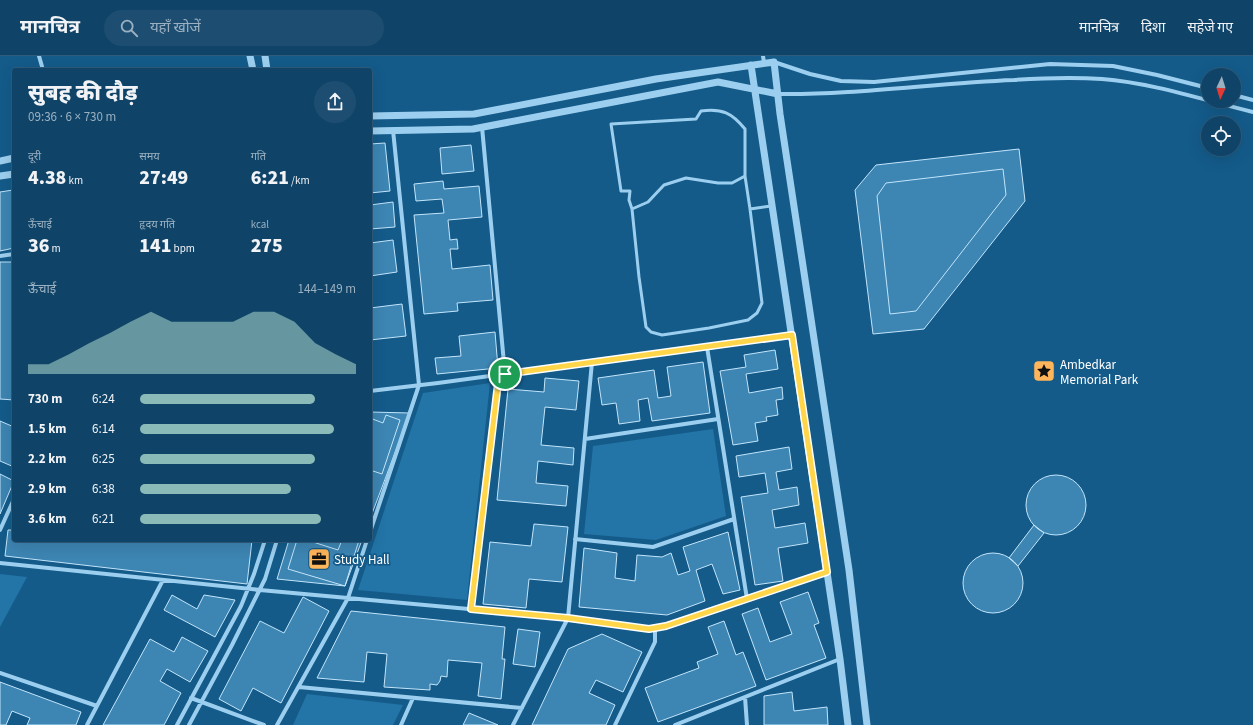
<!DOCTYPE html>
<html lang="hi">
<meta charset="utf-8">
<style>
body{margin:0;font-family:"Source Sans 3","Noto Sans Devanagari",sans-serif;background:#1d4e71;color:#f1f3f6;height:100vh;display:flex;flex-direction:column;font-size:15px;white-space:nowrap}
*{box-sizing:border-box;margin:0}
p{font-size:13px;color:#9bb0c0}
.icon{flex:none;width:22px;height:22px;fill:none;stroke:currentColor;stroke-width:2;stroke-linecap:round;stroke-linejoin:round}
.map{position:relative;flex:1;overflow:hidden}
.side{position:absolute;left:12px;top:12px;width:360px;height:474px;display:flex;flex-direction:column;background:#0f4468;border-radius:4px;box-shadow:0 4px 16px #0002,0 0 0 1px #2f5c7c}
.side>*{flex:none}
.needle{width:26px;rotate:184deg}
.fabs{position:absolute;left:1201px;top:12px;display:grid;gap:8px}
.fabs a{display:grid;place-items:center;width:40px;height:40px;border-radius:50%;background:#0f4468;box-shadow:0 4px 16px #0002,0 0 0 1px #2f5c7c;font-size:20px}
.pin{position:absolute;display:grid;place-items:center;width:34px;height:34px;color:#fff;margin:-17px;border:2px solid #fff;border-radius:50%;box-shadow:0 1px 4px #0007}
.round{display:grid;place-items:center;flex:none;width:42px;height:42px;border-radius:21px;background:#1d4e71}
.summary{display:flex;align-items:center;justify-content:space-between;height:68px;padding:0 16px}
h1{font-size:22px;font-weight:800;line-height:30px}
.stats{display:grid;grid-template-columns:repeat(3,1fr);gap:6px;height:68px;padding:4px 16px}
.stats div{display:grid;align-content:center}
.stats b{font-size:20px;font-weight:800}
.stats small{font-size:11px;font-weight:400}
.stats p{font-size:11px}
.chart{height:112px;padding:8px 16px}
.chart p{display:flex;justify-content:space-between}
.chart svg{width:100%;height:72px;margin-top:4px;fill:#8bbbb9;opacity:.7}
ul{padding:0 16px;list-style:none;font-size:13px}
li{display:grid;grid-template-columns:64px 48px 1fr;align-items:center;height:30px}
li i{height:10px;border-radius:5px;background:#8bbbb9}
header{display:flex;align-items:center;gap:24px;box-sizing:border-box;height:56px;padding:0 20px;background:#0f4468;border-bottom:1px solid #2f5c7c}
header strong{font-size:19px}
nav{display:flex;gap:22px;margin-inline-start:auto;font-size:14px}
.search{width:280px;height:36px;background:#1d4e71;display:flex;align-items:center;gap:10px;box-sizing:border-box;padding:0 14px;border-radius:22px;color:#9bb0c0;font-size:15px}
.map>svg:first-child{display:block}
.green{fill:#2374a7}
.building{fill:#3d85b3;stroke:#c2e5fb}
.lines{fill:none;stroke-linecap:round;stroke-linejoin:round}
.service{stroke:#9ccfef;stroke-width:3}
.minor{stroke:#9ccfef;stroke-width:4}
.tertiary{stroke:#9ccfef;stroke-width:7}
.route-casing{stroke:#fff;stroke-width:8}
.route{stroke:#ffd54a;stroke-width:5}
.labels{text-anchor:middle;stroke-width:3.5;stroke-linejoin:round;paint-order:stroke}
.poi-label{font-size:13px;fill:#fff;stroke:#145b8a;text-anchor:start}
</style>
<header>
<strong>मानचित्र</strong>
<div class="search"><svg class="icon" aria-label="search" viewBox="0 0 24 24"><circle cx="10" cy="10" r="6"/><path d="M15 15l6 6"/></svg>यहाँ खोजें</div>
<nav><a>मानचित्र</a><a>दिशा</a><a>सहेजे गए</a></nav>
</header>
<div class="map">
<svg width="1253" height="669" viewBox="0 0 1253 669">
<rect width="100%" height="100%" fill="#145b8a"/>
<path class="green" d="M490,327L467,544L358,534L423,337Z
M713,373L726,460L656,484L584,478L593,390Z
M0,518L27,521L0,571Z
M307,638L403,649L393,669H293Z"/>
<path class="building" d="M385,87L390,135L370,137V88Z
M471,89L474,115L442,118L440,92Z
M1019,93L1025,145L924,273L873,278L855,134L876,109Z
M1003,113L1006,139L916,255L890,258L877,140L886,127Z
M443,125L444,133L479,130L482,161L448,164L450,184L457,183L458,193H450L452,213L490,209L493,244L457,247L458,255L424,258L414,159L444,157L442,143L416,145L414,128Z
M13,134L14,143V192L0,195V136Z
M393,146L395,171L370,173V149Z
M393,184L397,216L370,220V187Z
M0,206H14V344L0,343Z
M402,248L406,280L370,284V252Z
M495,276L498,312L437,318L435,302L461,300L459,280Z
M775,294L778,313L746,318L749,337L782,331L783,343L776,344L778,359L766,361L767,365L755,367L758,385L733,389L720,315L746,311L744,299Z
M703,306L710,357L652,365L648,342L638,344L640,365L619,368L616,347L602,349L598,322L654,314L658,342L671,340L667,311Z
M545,322L579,325L576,354L545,351L541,389L574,392L573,409L538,405L536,427L568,430L566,450L497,444L508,333L544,336Z
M370,356L410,357L370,463Z
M386,359L400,364L382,418L370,414V362L383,367Z
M0,365L14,371V411L0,405Z
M789,391L792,413L776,416L779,434L797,431L799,449L772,454L775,472L805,467L808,487L778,492L783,525L755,529L741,441L768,437L765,417L739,421L736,400Z
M0,418L14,425L0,458Z
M1026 449a30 30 0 1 1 60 0a30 30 0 1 1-60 0Z
M534,468L568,471L562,526L529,523L526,552L483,548L490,486L531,490Z
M1034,469L1044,477L1018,510L1009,502Z
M8,474H14V484H252L247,528L5,500Z
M728,476L740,534L723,538L712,508L696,514L705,545L667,559L579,551L584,492L617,497L615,522L635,525L637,499L662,501L671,497L678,519L690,515L683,491Z
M289,484H362L345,530L277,523Z
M297,484H314L313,486L338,494L342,484H359L345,530L288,513Z
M963 527a30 30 0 1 1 60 0a30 30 0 1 1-60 0Z
M808,536L819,567L814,569L826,602L766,624L742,558L758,552L770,586L792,578L780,546Z
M172,539L197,553L204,539L235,544L215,581L164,554Z
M303,541L329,555L281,647L253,632L241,655L219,643L260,565L284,577Z
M351,555L505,571L502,603H505L501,643L478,640L482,607L448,604L447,621L441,620L440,625L437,629L430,628V634L384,631L387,598L367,596L364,626L317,622Z
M724,565L736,599L743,596L756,630L658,666L645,632L699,612L697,606L718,598L708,571Z
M518,573L540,576L535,611L513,608Z
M602,578L642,596L623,636L596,624L589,637L615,649L606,669H532L568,593Z
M182,581L208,595L190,626L167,613L160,625L181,637L164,669H103L150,583L174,596Z
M0,626L81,656L76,669H27L30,662L12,655L6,669H0Z
M792,636L794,655L827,651L828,669H764V640Z
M469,657L498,669H463Z"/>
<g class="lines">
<path class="service" d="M632,153L648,146L664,129L686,122L718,127H732L745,120
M750,153L745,120V73C732,57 722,52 701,55L696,63L611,68L621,135H630L629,144L632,153L639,221L646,271L651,276L662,279L709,272L748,264L757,257L762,247L750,153L771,150"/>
<path class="minor" d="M39,0L43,14
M763,0L764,7
M774,6L810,18L841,25L874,26L1050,8L1113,10L1157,19L1208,32
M778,38C857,39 935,27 1014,24C1043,22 1072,21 1102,23C1153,27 1203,44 1253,56
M1234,39L1253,44
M482,71L505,318
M0,200L14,198
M707,291L747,543
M370,335L438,327L792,279
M585,383L718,363
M0,474L14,443
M370,476L419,329L393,74
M575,483L653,491L734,463
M0,507L260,534L568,562L649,573L666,570L827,515
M471,553L499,319
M0,617L97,650
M299,631L522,652
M745,641L747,669
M191,642L264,669
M87,669L163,524
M177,669L241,550L254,518L265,484
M189,669L232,589L265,523L277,484
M277,669L348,542L367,484
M401,669L413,642
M513,669L568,562L592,306
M615,669L655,586V572
M675,669L840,603"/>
<path class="tertiary" d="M250,0L253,14
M265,0L267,14
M751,9L840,603L848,669
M370,60L474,58L656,23L774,6L780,58L849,514L867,669
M370,75L473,73L718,26L778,38
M0,105L14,102
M0,120L14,118"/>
</g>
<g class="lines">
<g class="route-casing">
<path id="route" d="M792,279L827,516L666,570L649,573L568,562L471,553L499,319Z"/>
</g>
<use href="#route" class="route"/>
</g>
<defs>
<g id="sight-square" transform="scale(1.15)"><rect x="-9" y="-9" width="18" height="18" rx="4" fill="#ffb55a" stroke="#145b8a"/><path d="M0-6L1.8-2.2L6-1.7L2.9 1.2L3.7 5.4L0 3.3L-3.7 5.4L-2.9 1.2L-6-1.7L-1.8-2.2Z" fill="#111"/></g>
<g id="office-square" transform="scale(1.15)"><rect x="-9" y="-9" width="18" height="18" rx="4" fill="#ffb55a" stroke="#145b8a"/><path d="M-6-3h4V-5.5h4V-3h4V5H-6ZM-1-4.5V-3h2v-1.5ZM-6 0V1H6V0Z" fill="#111"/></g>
</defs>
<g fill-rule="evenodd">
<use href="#sight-square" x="1044" y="315"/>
<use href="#office-square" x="319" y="503"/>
</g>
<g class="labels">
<g class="poi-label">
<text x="1060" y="313">Ambedkar<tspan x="1060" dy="15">Memorial Park</tspan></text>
<text x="334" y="508">Study Hall</text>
</g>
</g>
</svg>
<div class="fabs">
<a><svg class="needle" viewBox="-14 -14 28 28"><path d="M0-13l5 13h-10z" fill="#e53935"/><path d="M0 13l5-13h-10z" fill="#9bb0c0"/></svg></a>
<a><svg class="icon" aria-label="locate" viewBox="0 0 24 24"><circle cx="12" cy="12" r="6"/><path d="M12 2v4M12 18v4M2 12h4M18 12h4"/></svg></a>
</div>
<div class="pin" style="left:505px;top:318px;background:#1e9e55"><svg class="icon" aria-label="arrive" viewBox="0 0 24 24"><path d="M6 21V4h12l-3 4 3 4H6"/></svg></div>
<section class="side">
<div class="summary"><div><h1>सुबह की दौड़</h1><p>09:36 · 6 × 730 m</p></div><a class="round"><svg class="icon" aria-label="share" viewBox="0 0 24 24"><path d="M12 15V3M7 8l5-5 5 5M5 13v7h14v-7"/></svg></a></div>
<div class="stats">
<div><p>दूरी</p><b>4.38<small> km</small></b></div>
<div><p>समय</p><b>27:49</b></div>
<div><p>गति</p><b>6:21<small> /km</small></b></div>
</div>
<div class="stats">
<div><p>ऊँचाई</p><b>36<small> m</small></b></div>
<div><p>हृदय गति</p><b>141<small> bpm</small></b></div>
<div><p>kcal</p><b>275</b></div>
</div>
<div class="chart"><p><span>ऊँचाई</span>144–149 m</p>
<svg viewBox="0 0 160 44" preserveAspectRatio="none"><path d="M0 44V38L10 38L20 32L30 25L40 19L50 12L60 6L70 12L80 12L90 12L100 12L110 6L120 6L130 12L140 25L150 32L160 38V44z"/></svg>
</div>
<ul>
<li><b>730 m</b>6:24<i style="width:81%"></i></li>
<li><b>1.5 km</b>6:14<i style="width:90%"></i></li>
<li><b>2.2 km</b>6:25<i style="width:81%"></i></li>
<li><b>2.9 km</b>6:38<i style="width:70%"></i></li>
<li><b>3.6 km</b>6:21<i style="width:84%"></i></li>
</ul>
</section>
</div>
